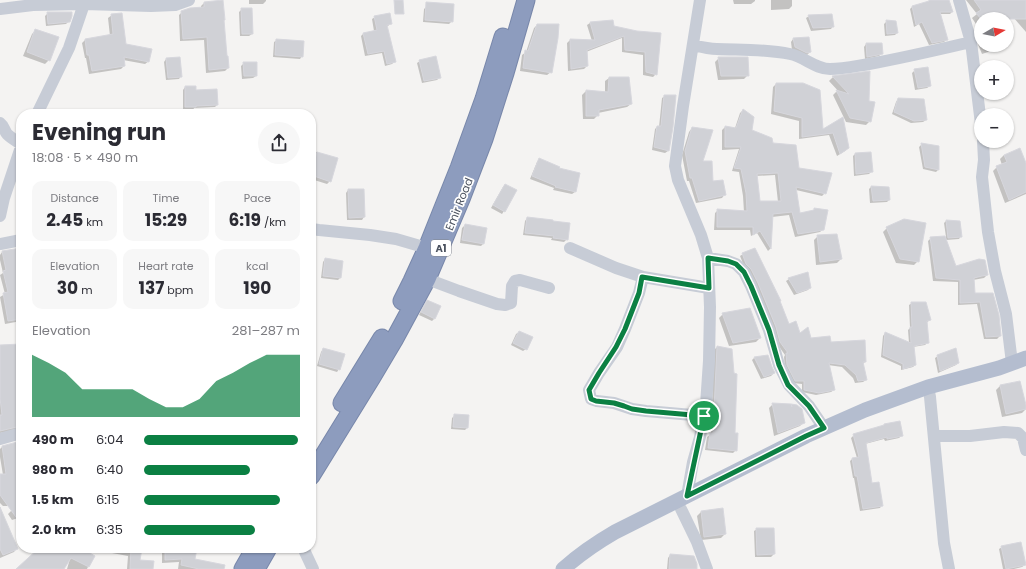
<!DOCTYPE html>
<meta charset="utf-8">
<style>
body{margin:0;font-family:Poppins,sans-serif;background:#f7f7f7;color:#2b2b33;height:100vh;display:flex;flex-direction:column;font-size:15px;white-space:nowrap}
*{box-sizing:border-box;margin:0}
p{font-size:13px;color:#7c7c81}
.icon{flex:none;width:22px;height:22px;fill:none;stroke:currentColor;stroke-width:2;stroke-linecap:round;stroke-linejoin:round}
.map{position:relative;flex:1;overflow:hidden}
.drawer{position:absolute;left:16px;top:109px;width:300px;height:444px;display:flex;flex-direction:column;background:#fff;border-radius:16px;box-shadow:0 1px 3px #0004}
.drawer>*{flex:none}
.needle{width:26px;rotate:80deg}
.buttons{position:absolute;left:974px;top:12px;display:grid;gap:8px}
.buttons a{display:grid;place-items:center;width:40px;height:40px;border-radius:50%;background:#fff;box-shadow:0 1px 3px #0004;font-size:20px}
.pin{position:absolute;display:grid;place-items:center;width:34px;height:34px;color:#fff;margin:-17px;border:2px solid #fff;border-radius:50%;box-shadow:0 1px 4px #0007}
.round{display:grid;place-items:center;flex:none;width:42px;height:42px;border-radius:21px;background:#f7f7f7}
.head{display:flex;align-items:center;justify-content:space-between;height:68px;padding:0 16px}
h1{font-size:22px;font-weight:700;line-height:30px}
.figures{display:grid;grid-template-columns:repeat(3,1fr);gap:6px;height:68px;padding:4px 16px}
.figures div{display:grid;align-content:center;border-radius:10px;background:#f7f7f7;text-align:center}
.figures b{font-size:17px;font-weight:700}
.figures small{font-size:11px;font-weight:400}
.figures p{font-size:11px}
.chart{height:112px;padding:8px 16px}
.chart p{display:flex;justify-content:space-between}
.chart svg{width:100%;height:72px;margin-top:4px;fill:#0b8043;opacity:.7}
ul{padding:0 16px;list-style:none;font-size:13px}
li{display:grid;grid-template-columns:64px 48px 1fr;align-items:center;height:30px}
li i{height:10px;border-radius:5px;background:#0b8043}
.map>svg:first-child{display:block}
.shadow{fill:#0003;fill-rule:evenodd}
.building{fill:#d0d1d6;stroke:#d7d7dd;fill-rule:evenodd}
.lines{fill:none;stroke-linecap:round;stroke-linejoin:round}
.highway-casing{stroke:#7887aa;stroke-width:19}
.minor{stroke:#c7ccd6;stroke-width:12}
.major{stroke:#b4bdcf;stroke-width:15}
.highway{stroke:#8d9cbe;stroke-width:17}
.route-casing{stroke:#fff;stroke-width:8}
.route{stroke:#0b8043;stroke-width:5}
.labels{text-anchor:middle;stroke-width:3.5;stroke-linejoin:round;paint-order:stroke}
.shield{fill:#fff;stroke:#81868f;stroke-width:1}
.shield-label{font-size:10px;font-weight:bold;fill:#4b525f}
.street-label{font-size:11px;fill:#4b525f;stroke:#fff}
</style>
<div class="map">
<svg width="1026" height="569" viewBox="0 0 1026 569">
<rect width="100%" height="100%" fill="#f4f3f2"/>
<path class="shadow" d="M249,0H266V1L263,4H249Z
M733,0H755V1L751,4H734Z
M771,0H792V6L789,9L771,10Z
M938,0H948L952,12L950,14H940L947,39L944,42L929,45L919,24L914,27L910,9L912,7Z
M966,0H1026V32L1013,17L1007,21V19H981V45H992L993,47L988,52L982,54L973,32L978,27L972,18L977,14Z
M204,3L223,21L228,68L225,71L206,73L204,40L180,41L179,15L182,12L201,8V6Z
M427,6L452,21L449,24L423,22L424,9Z
M242,9L252,34L249,36H240L239,12Z
M48,13L69,21L66,24L46,26L45,16Z
M112,15L125,45L149,61L145,64L123,60L124,66L121,69L89,74L86,58H85L82,43L85,40L110,36L108,18Z
M809,16L833,26L831,29L811,31L806,18Z
M375,17L391,23L388,26H386L395,61L392,64L385,66L382,53L365,56L361,36L363,34L374,31L372,19Z
M887,21L897,33L895,35L885,36L884,24Z
M590,23L637,32L656,74L653,77L643,75V55L622,52V38L586,52L587,66L584,69L568,71L567,43L570,40L592,41L587,25Z
M537,25L551,72L547,75L520,71L522,55L526,52L534,28Z
M36,30L49,60L45,64L23,56L32,34Z
M793,39L810,52L807,55L792,50L791,42Z
M277,40L302,56L300,59L273,57L274,42Z
M866,44L882,53L879,56L865,59L864,47Z
M719,58L748,75L744,79L718,80L715,62Z
M166,59L181,76L179,79L166,80L164,62Z
M420,61L440,77L437,80L422,83L417,63Z
M244,63L256,76L253,78L242,79L241,66Z
M915,70L930,86L927,88L915,90L912,73Z
M869,73L868,101L870,121L866,125L846,122L833,95L836,92L840,93L829,81L833,77Z
M609,78L631,104L627,107L598,113V115L594,119H583L582,95L586,91L605,93V81Z
M776,84H803L822,130L842,119L848,148L845,151L837,156L829,135L799,139V121L771,114L773,87Z
M185,87L195,91L217,105L215,107L194,108L193,110H183V90Z
M665,96L672,127L668,151L665,153L652,150L655,129L657,127H659L662,98Z
M898,99L926,120L923,122L911,123L892,114L896,102Z
M743,110L751,130L772,144L825,193L822,196L796,190L799,214L812,211L815,209L823,229L820,232L795,237L789,215L772,217L770,249L768,251L757,233L751,236L750,230H714L715,213L718,210L744,212L743,196L739,172L732,171L739,149L722,150V130L725,127L735,128L740,113ZM775,175L778,202H759L756,176Z
M1002,113V115H989Z
M692,128L702,162L712,182L725,194L722,198L696,203L689,181H687L682,155L689,132Z
M989,141H1005V143L1003,145L990,147Z
M922,144L938,170L936,172L923,169L919,147Z
M311,150L337,159L330,181L327,184L311,179Z
M855,154L872,171L869,174L854,176L853,156Z
M1004,155L1026,166V194L1005,203L993,171L997,167L1002,165L1000,159Z
M539,159L558,169L575,192L572,194L553,190L554,188L530,179L537,162Z
M505,185L504,211L502,214L491,208L503,187Z
M871,187L888,188L889,200L887,202L870,203L869,189Z
M348,190L364,217L362,220H347L346,193Z
M527,218L567,239L564,242L551,240L552,238L523,235L525,221Z
M946,221L961,236L959,239L946,240L955,267L987,275L984,278L973,280L974,294H992L1000,336L997,339H984L977,304L958,305V282L933,281L928,241L931,238L946,237L944,223Z
M465,225L483,244L481,246L460,243L462,228Z
M887,228L918,261L914,265L896,263L883,232Z
M818,236L841,259L837,263L816,265L814,240Z
M21,249V321L5,324L0,297L5,294L0,275L3,273L0,260V255L2,252Z
M743,254L779,301L789,325L800,334L810,339L830,344L865,362L863,364L866,380L863,382L855,383L853,378L842,367L828,365L834,390L831,392L816,395L802,392V384L793,383L785,368L784,357L785,355L778,345L744,266L740,256Z
M325,259L340,278L338,280L321,278L323,262Z
M789,279L810,287L808,290L794,295L786,281Z
M427,301L435,318L432,321L419,315L425,304Z
M912,303L930,320L926,323L928,342L925,345L913,347L915,365L913,367L901,370V366L881,357L883,336L885,333L909,343L908,330L910,328L909,305Z
M723,314L760,338L756,342L729,346L719,318Z
M519,332L526,349L523,351L511,345L516,334Z
M21,345V429L0,433V346Z
M717,347L734,434L736,450L733,453L705,450L707,437L711,434L714,350Z
M323,349L339,369L337,372L317,366L321,352Z
M768,356L774,373L771,376L761,379L752,360L754,358Z
M938,356L958,363L956,365L938,373L935,358Z
M1020,382L1026,409L1022,413L1002,417L996,390L1000,386Z
M773,404L804,422L800,426L774,436L769,408Z
M455,415L467,428L465,430L451,429L452,418Z
M854,435H902L899,438L885,441L884,439L865,444L871,484L882,505L880,508L860,511L854,478H853L850,461L853,458H857L851,438Z
M21,442V506H3L0,503V475H3L0,457V449L2,447Z
M21,506V517L12,520L8,514L11,511Z
M701,512L725,534L721,538L701,540L697,516Z
M0,516L17,548L14,552L0,558Z
M757,529L774,554L771,557H755L754,531Z
M1002,547L1025,565L1022,567L1014,569H1003L999,549Z
M41,548H89L87,553L93,556L87,569H67L72,552L57,569H18Z
M112,548H141L139,561L152,569H127L128,556L112,553Z
M156,548H196L194,560L217,569H178L179,562L162,563V549Z
M670,555L696,569H667L668,558Z"/>
<path class="building" d="M223,0L225,20H224L227,56H228L229,68L209,70L207,37L183,39L181,11L190,8L204,7V2Z
M394,0H403L404,14H395Z
M929,0H949L953,12H940L948,40L932,43L922,22L916,25L912,6L929,1Z
M974,0H1026V19H981L976,13L981,10Z
M426,2L454,4L453,22L425,20Z
M241,8H252L253,34H242Z
M47,12H72V16L70,22L48,24Z
M122,13L126,44L152,49L149,62L124,57L125,66L92,71L89,55H87L85,39L113,34L111,14Z
M390,13L392,24L387,25L396,62L387,64L384,51L368,54L363,33L377,30L374,16Z
M832,14L834,27L813,28L808,15Z
M613,20L614,26L637,31L661,33L657,75L646,72L645,52L625,50L624,36L587,50L588,66L571,69L570,39L595,40L590,22Z
M886,20L896,21L898,33L887,34Z
M537,24H559L558,38L552,73L523,68L525,50L528,51Z
M35,29L59,37L50,61L27,52Z
M809,37L811,52L807,53L795,47L793,38Z
M276,39L304,41L303,57L275,55Z
M866,43H882L883,54L867,57Z
M436,56L441,78L424,81L419,60Z
M180,57L182,77L168,78L166,58Z
M718,57H748L749,76H721Z
M243,62H257V76H244Z
M928,67L931,86L918,88L914,69Z
M870,71L869,101L875,102L871,122L850,118L836,90L849,94L832,76Z
M609,77H629L632,104L599,110V116H586V90L608,92Z
M776,83H803L820,90L823,129L843,117L849,148L840,154L833,133L802,137V118L774,111Z
M185,86H196V90L217,89L218,105L196,106V107H185Z
M664,95H676L673,127L669,151L654,147L657,126H661Z
M898,98L924,99L927,120L914,121L894,112Z
M743,109L754,117L752,130L772,138L773,143L796,145L799,168L832,173L826,194L796,187L800,213L814,210V208L828,210L824,230L798,234L792,212L773,214L771,249L760,231L753,235V227H717V209L747,211L746,193L741,169L734,168L741,147H725V126L736,128ZM778,173L781,201H760L757,174Z
M692,127L713,130L703,161H712L713,181L723,180L726,195L699,201L692,178H690L685,151Z
M921,143L939,146V170L925,167Z
M1020,148L1026,163V192L1009,200L996,166L1007,162L1004,155Z
M317,152L338,158L331,182L311,175Z
M871,152L873,172L856,174L855,153Z
M539,158L560,167L559,168L580,173L576,192L555,187L556,186L532,176Z
M505,184L517,190L505,212L493,205Z
M871,186L889,187L890,200L873,201Z
M348,189H364L365,217L349,218Z
M527,217L553,220V221L570,223L568,240L553,238L554,236L525,233Z
M904,219L926,223L919,262L900,259L886,227Z
M946,220L960,221L962,237L948,238Z
M465,224L487,228L484,244L462,240Z
M837,234L842,259L820,262L817,235Z
M945,236L956,266L979,259L985,260L988,275L982,276L974,278L975,293H993L999,315L1001,336L986,337L980,302L960,303V280L936,278L930,237Z
M21,248V319L8,321L3,293L8,292L3,271L6,270L2,251Z
M755,248L781,301H780L789,324L796,321L800,333L808,327L811,338L830,336L831,342L865,340L866,362H863L867,380L858,381L856,375L845,365L829,363L835,390L819,393L804,390V381H795L787,365L786,353H788L780,342L776,327L758,283L751,269L746,264L742,253Z
M325,258L343,261L341,278L323,276Z
M808,272L811,288L797,293L788,278Z
M427,300L441,306L435,319L421,312Z
M911,302H926L931,320L927,321L929,343L914,346L916,365L903,369V364L883,355L885,332L911,343L910,327H912Z
M750,308L761,338L733,343L722,313Z
M519,331L533,337L527,350L513,343Z
M21,344V426L0,431V415H2L0,398V345Z
M717,346L732,349L734,373L737,374L735,433H738L737,451L708,448L710,433H713Z
M323,348L345,354L340,370L319,364Z
M956,348L959,363L940,371L937,355Z
M768,355L772,367L775,373L764,377L754,357Z
M1020,381L1026,405V409L1006,414L1000,385Z
M772,403L791,404L792,407L791,404L797,405L802,409L805,423L778,433Z
M454,414L469,415L468,428L453,427Z
M900,421L903,436L887,439V437L866,443L872,483L879,482L883,506L863,509L857,476H855L852,458L859,457L853,434L884,425V424Z
M21,441V524L0,495V474H6L2,446Z
M0,507L18,549L3,555L0,549Z
M723,508L726,534L704,537L701,511Z
M756,528H774L775,554L757,555Z
M1021,542L1026,565L1006,569L1001,546Z
M39,548H90L88,552L95,556L89,567L71,558L64,569H16Z
M131,548H142L140,560L154,561L153,569H130Z
M165,548H197L195,559L225,565L224,569H199L181,565L182,559L165,560Z
M670,554L694,556L697,564V569H669Z"/>
<g class="lines">
<g class="highway-casing">
<path id="highway" d="M402,301L412,281L427,248L459,168L484,99L503,37
M342,403L382,338
M311,476L372,377L394,340L427,279L461,199L484,139L505,73L526,0
M243,569L255,548
M256,569L268,548"/>
</g>
<path class="minor" d="M959,0L971,42L981,124
M0,9L33,5L84,4L151,6L175,5L189,0
M693,45C701,47 709,49 717,49C742,50 766,49 790,54C805,57 815,69 830,69C843,69 856,66 869,64C903,58 937,50 971,42
M37,114L69,48L84,4V0
M0,123C4,126 4,130 7,134C11,138 16,141 21,144
M983,141L984,160L982,177L988,232L995,271L1006,314L1012,363
M0,216L4,198L21,147
M311,229L319,230L370,235L396,239L427,248
M0,244L21,240
M570,248L616,268L643,277L709,288
M708,258L728,261L736,264L744,272L751,286L769,330L779,365L789,385L809,406L824,428
M643,277L639,293L625,329L617,347L599,373L589,390L591,399L597,401L614,403L632,409L646,411L704,416
M427,279L459,291L497,304L505,305L511,303L512,286L515,281L520,280L549,288
M928,387L930,397L944,543L949,569
M934,436H970L1004,432L1018,433L1023,438L1026,450
M0,439L21,433
M687,496L693,462L700,437L706,405L709,361L710,307L708,258L701,235L678,180L675,166L683,106L700,0
M681,509L697,542L707,569
M304,548L305,552L313,569"/>
<path class="major" d="M563,569C580,554 596,543 615,532L806,436L865,410L928,387L999,368L1026,358"/>
<use href="#highway" class="highway"/>
</g>
<g class="lines">
<g class="route-casing">
<path id="route" d="M708,258L728,261L736,264L744,272L751,286L769,330L779,365L788,385L809,406L824,428L806,436L687,496L704,416L646,411L632,409L624,406L614,403L596,401L591,399L589,390L599,373L616,347L625,329L639,293L642,277L709,288Z"/>
</g>
<use href="#route" class="route"/>
</g>
<g class="labels">
<rect class="shield" x="431" y="240" width="20" height="16" rx="3"/>
<g class="shield-label">
<text x="441" y="252">A1</text>
</g>
<g class="street-label">
<text transform="translate(459 204) rotate(-68)" y="4">Emir Road</text>
</g>
</g>
</svg>
<div class="buttons">
<a><svg class="needle" viewBox="-14 -14 28 28"><path d="M0-13l5 13h-10z" fill="#e53935"/><path d="M0 13l5-13h-10z" fill="#7c7c81"/></svg></a>
<a>+</a>
<a>−</a>
</div>
<div class="pin" style="left:704px;top:416px;background:#1e9e55"><svg class="icon" aria-label="arrive" viewBox="0 0 24 24"><path d="M6 21V4h12l-3 4 3 4H6"/></svg></div>
<section class="drawer">
<div class="head"><div><h1>Evening run</h1><p>18:08 · 5 × 490 m</p></div><a class="round"><svg class="icon" aria-label="share" viewBox="0 0 24 24"><path d="M12 15V3M7 8l5-5 5 5M5 13v7h14v-7"/></svg></a></div>
<div class="figures">
<div><p>Distance</p><b>2.45<small> km</small></b></div>
<div><p>Time</p><b>15:29</b></div>
<div><p>Pace</p><b>6:19<small> /km</small></b></div>
</div>
<div class="figures">
<div><p>Elevation</p><b>30<small> m</small></b></div>
<div><p>Heart rate</p><b>137<small> bpm</small></b></div>
<div><p>kcal</p><b>190</b></div>
</div>
<div class="chart"><p><span>Elevation</span>281–287 m</p>
<svg viewBox="0 0 160 44" preserveAspectRatio="none"><path d="M0 44V6L10 11L20 17L30 27L40 27L50 27L60 27L70 33L80 38L90 38L100 33L110 22L120 17L130 11L140 6L150 6L160 6V44z"/></svg>
</div>
<ul>
<li><b>490 m</b>6:04<i style="width:99%"></i></li>
<li><b>980 m</b>6:40<i style="width:68%"></i></li>
<li><b>1.5 km</b>6:15<i style="width:87%"></i></li>
<li><b>2.0 km</b>6:35<i style="width:71%"></i></li>
</ul>
</section>
</div>
